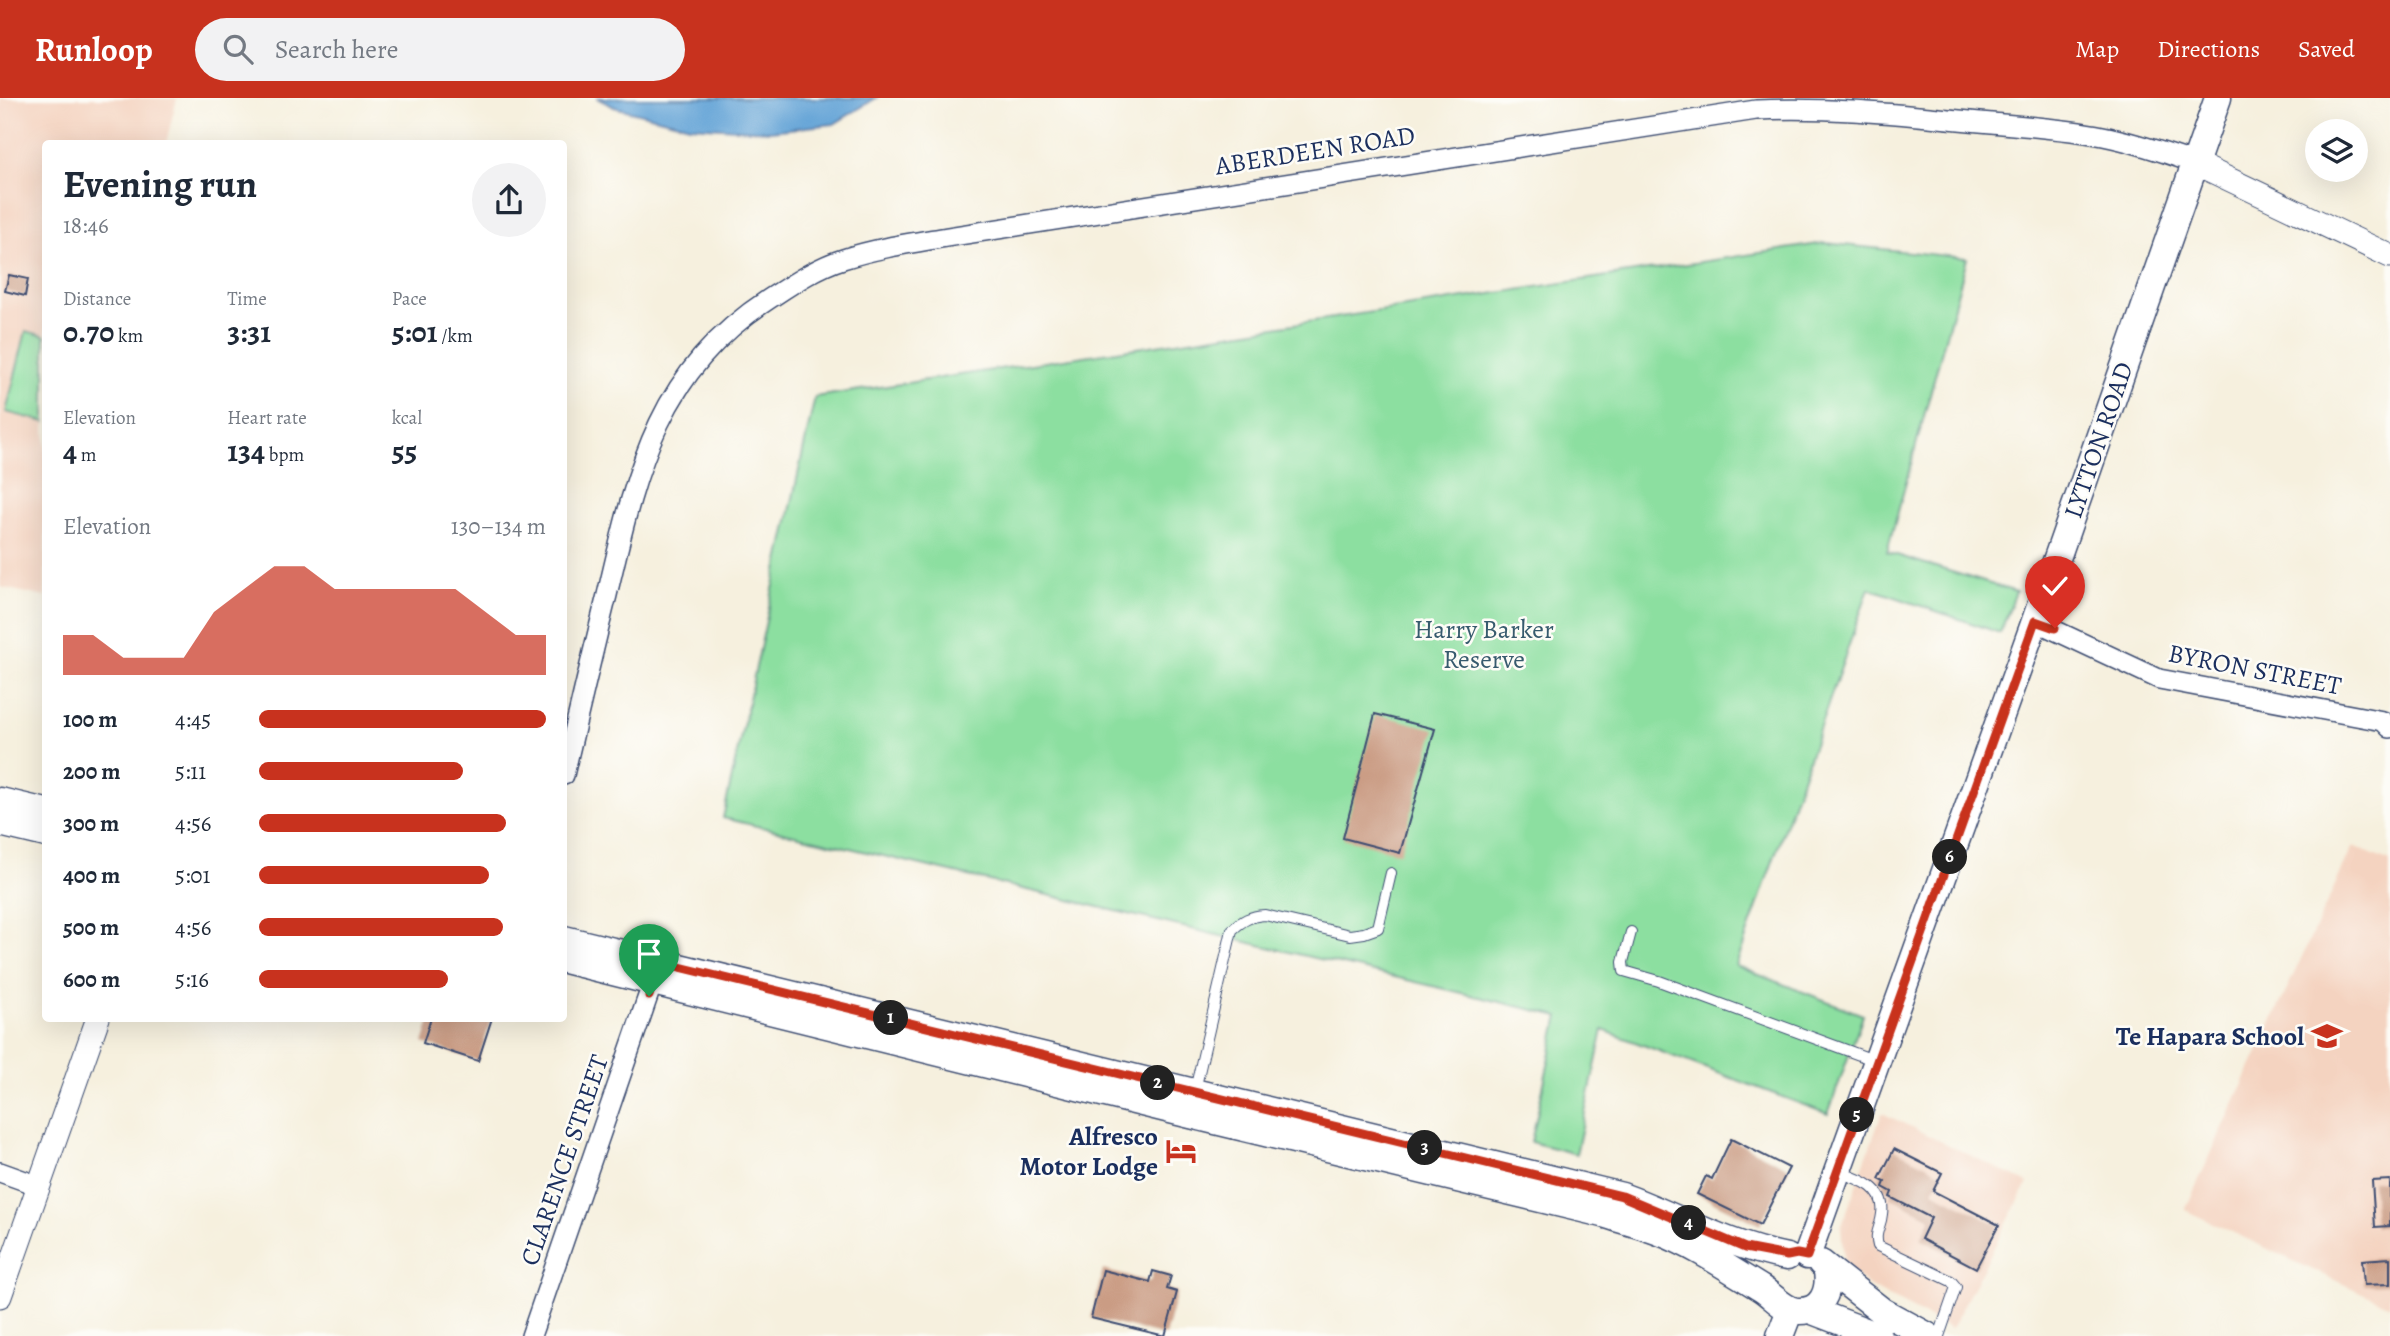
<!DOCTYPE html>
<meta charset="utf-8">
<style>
body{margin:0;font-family:Alegreya,serif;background:#f2f2f3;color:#1f2937;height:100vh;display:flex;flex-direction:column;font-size:26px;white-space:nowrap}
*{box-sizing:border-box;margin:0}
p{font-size:23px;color:#747a83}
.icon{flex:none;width:38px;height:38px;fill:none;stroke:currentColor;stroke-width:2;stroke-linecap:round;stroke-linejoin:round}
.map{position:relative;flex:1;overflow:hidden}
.drawer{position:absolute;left:42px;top:42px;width:525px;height:882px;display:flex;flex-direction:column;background:#fff;border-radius:7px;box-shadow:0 7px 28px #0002}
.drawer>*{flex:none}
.buttons{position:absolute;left:2305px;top:21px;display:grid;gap:14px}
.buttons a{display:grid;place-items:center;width:63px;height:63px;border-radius:50%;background:#fff;box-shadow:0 7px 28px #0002;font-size:35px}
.pin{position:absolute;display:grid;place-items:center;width:60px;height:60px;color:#fff;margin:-72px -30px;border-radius:50% 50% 50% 0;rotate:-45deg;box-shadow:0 0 7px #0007}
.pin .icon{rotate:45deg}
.km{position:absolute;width:35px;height:35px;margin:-18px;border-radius:50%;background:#222;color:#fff;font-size:19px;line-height:35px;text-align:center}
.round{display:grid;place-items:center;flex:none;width:74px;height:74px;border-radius:37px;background:#f2f2f3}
.summary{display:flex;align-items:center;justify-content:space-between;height:119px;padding:0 21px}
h1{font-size:38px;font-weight:700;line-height:52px}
.stats{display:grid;grid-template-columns:repeat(3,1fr);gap:10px;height:119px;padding:7px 21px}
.stats div{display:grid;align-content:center}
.stats b{font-size:30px;font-weight:700}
.stats small{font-size:19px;font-weight:400}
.stats p{font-size:19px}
.chart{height:196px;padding:14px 21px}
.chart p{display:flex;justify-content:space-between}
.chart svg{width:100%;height:126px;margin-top:7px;fill:#c8321e;opacity:.7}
ul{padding:0 21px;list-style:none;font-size:23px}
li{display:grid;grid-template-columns:112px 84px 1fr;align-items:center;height:52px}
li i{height:18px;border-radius:9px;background:#c8321e}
header{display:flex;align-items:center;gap:42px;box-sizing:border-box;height:98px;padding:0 35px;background:#c8321e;color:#fff}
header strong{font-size:33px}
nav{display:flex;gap:38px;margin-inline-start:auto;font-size:24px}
.search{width:490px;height:63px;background:#f2f2f3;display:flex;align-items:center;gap:18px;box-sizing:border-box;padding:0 24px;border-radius:38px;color:#747a83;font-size:26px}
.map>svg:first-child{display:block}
.built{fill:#f4d3c0}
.green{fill:#8cdfa0;stroke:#54877f;stroke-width:2}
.water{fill:#65a4d7;stroke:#406a9a;stroke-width:2}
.building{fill:#ca9c84}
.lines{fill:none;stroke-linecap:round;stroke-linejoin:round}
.service-casing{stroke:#3c4c71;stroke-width:12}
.minor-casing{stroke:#3c4c71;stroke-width:22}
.tertiary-casing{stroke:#3c4c71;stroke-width:25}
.secondary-casing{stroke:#3c4c71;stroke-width:29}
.service{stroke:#fff;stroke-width:10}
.minor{stroke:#fff;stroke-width:19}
.tertiary{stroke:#fff;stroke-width:23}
.secondary{stroke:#fff;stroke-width:26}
.route-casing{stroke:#fff;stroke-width:14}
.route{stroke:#c8321e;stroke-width:9}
.labels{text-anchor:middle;stroke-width:5;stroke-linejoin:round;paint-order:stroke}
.street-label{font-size:26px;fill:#1b2f5e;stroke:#fdfcf7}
.park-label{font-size:26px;fill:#375b6e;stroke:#fdfcf7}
.poi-label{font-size:26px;font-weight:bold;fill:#1b2f5e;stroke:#fdfcf7;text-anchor:end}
</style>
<header>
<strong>Runloop</strong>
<div class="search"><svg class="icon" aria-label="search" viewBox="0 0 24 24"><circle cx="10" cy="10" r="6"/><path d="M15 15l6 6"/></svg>Search here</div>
<nav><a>Map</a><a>Directions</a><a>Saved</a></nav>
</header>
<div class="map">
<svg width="2390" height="1238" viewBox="0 0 2390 1238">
<rect width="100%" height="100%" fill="#fdfcf7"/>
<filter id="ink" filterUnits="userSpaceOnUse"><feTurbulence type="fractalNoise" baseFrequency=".0143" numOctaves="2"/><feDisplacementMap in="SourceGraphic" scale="14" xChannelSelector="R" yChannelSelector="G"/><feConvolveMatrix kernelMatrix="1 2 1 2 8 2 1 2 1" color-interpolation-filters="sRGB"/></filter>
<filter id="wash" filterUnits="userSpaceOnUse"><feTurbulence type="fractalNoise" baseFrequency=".00686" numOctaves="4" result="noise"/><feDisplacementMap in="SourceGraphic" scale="28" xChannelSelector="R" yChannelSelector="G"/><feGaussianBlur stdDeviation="1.57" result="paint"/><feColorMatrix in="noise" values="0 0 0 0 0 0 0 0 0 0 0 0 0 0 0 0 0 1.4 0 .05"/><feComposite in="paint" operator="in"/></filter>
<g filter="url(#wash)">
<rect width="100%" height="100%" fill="#f6f0de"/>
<path class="built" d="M0,0H177L166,45L46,46L45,499L0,489Z
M2353,748L2390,764V1208L2185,1112Z
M1882,1015L2028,1085L1951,1231L1870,1189L1851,1173L1844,1162L1841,1130Z"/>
<path class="green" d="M1825,145L1967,160L1887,454L2016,494L2000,535L1869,490L1736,868L1863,917L1828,1016L1603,932L1576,1056L1531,1044L1559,918L723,720L815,299Z
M26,233L45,238V324L6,314Z"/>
<path class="water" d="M597,0H876L834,26L770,33L690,28L614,9Z"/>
<g id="blocks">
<path class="building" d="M9,177L28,181L25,198L5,193Z
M1375,616L1435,631L1400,755L1343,740Z
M431,920H492L478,963L423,945Z
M1731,1041L1789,1070L1760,1127L1697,1096L1706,1078L1712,1081Z
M1894,1051L1942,1075L1933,1093L1999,1127L1976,1170L1921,1141L1931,1120L1890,1099L1892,1094L1883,1089L1885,1084L1879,1081Z
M2390,1082V1128L2375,1129L2372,1083Z
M2390,1160V1186L2364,1187L2362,1162Z
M1103,1172L1150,1184L1153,1173L1171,1178L1167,1191L1177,1194L1165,1238L1091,1220Z"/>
</g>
</g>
<g filter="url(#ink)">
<use href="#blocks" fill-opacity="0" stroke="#3c4c71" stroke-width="2"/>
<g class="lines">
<g class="service-casing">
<path id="service" d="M1631,834L1623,864L1624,873L1659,883L1876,963
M1195,992L1232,832C1243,822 1250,818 1265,817L1350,837L1364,835L1378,830L1391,775
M1839,1074C1859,1081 1886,1089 1882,1116C1881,1129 1874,1134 1878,1148L1951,1183L1956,1189L1939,1238"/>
</g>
<g class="minor-casing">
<path id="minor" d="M2035,523L2159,581L2383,623L2390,630
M564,677C578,617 592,557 607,497C636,374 656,275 769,201C792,186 817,169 843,161C877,150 912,145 947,139L1756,12C1825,9 1891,15 1959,22C2007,27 2056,29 2103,38C2135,44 2165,55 2195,65
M0,1074L39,1088
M531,1238L657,872"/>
</g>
<g class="tertiary-casing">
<path id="tertiary" d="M2195,65L2390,158
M0,1198L98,920"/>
</g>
<g class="secondary-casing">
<path id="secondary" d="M0,703L46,714
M0,725L46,736
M564,841L1622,1098C1678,1119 1728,1148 1787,1159
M564,862L1190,1017L1603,1116C1621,1122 1641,1127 1659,1134C1696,1148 1729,1171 1762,1191C1773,1198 1785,1213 1798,1213C1822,1214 1830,1193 1827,1173
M1807,1158L2035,523L2218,0
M1821,1165L1882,1213L1928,1238
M1810,1212L1878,1238
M1780,1238L1790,1212"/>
</g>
<use href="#service" class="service"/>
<use href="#minor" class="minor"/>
<use href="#tertiary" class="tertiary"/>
<use href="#secondary" class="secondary"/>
</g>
</g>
<g class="lines" filter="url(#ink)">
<g class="route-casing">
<path id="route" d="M649,898L659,864L1622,1098L1745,1150L1787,1158L1797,1156L1807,1158L2035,523L2055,530"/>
</g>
<use href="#route" class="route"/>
</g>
<defs>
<g id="school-bare" transform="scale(2.415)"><path d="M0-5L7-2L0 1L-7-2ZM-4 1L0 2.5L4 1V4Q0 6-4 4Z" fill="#c8321e" stroke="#fdfcf7" stroke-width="2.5" paint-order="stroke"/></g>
<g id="hotel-bare" transform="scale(2.415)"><path d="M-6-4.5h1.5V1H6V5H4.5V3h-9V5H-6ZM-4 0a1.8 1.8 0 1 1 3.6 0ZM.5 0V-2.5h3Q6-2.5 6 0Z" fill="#c8321e" stroke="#fdfcf7" stroke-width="2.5" paint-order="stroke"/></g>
</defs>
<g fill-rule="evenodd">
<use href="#school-bare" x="2327" y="938"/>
<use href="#hotel-bare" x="1181" y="1053"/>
</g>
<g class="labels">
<g class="street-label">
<text transform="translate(1315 52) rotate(-9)" y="9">ABERDEEN ROAD</text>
<text transform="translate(2098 342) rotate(-71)" y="9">LYTTON ROAD</text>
<text transform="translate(2255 571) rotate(11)" y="9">BYRON STREET</text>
<text transform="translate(564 1062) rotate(-71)" y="9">CLARENCE STREET</text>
</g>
<g class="park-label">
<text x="1484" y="540">Harry Barker<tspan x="1484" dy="30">Reserve</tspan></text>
</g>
<g class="poi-label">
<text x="2304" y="947">Te Hapara School</text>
<text x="1158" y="1047">Alfresco<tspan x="1158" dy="30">Motor Lodge</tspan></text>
</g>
</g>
</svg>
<div class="buttons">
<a><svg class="icon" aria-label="layers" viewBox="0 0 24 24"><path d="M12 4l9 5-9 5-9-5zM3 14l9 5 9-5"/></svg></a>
</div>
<div class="pin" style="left:649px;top:898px;background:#1e9e55"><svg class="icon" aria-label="arrive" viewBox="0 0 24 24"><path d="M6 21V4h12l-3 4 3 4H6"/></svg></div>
<div class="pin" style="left:2055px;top:530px;background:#d93025"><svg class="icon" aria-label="check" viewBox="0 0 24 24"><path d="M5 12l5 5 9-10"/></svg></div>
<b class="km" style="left:891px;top:920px">1</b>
<b class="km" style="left:1158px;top:985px">2</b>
<b class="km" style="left:1425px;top:1050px">3</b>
<b class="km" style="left:1689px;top:1125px">4</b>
<b class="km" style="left:1857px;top:1017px">5</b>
<b class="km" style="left:1950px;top:759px">6</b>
<section class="drawer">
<div class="summary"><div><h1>Evening run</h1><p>18:46</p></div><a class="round"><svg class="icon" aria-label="share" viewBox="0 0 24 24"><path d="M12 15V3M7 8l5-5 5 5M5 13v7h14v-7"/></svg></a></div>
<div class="stats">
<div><p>Distance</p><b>0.70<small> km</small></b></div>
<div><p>Time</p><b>3:31</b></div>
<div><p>Pace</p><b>5:01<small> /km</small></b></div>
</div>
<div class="stats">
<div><p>Elevation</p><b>4<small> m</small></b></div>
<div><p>Heart rate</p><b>134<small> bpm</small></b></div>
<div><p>kcal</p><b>55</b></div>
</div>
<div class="chart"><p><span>Elevation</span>130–134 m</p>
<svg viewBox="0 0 160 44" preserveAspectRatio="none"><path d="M0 44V30L10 30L20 38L30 38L40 38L50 22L60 14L70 6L80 6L90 14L100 14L110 14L120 14L130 14L140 22L150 30L160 30V44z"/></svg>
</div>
<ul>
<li><b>100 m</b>4:45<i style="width:100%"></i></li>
<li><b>200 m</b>5:11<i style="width:71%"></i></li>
<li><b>300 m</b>4:56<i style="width:86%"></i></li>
<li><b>400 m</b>5:01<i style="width:80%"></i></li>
<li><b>500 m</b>4:56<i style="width:85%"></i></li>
<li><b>600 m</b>5:16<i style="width:66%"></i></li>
</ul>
</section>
</div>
